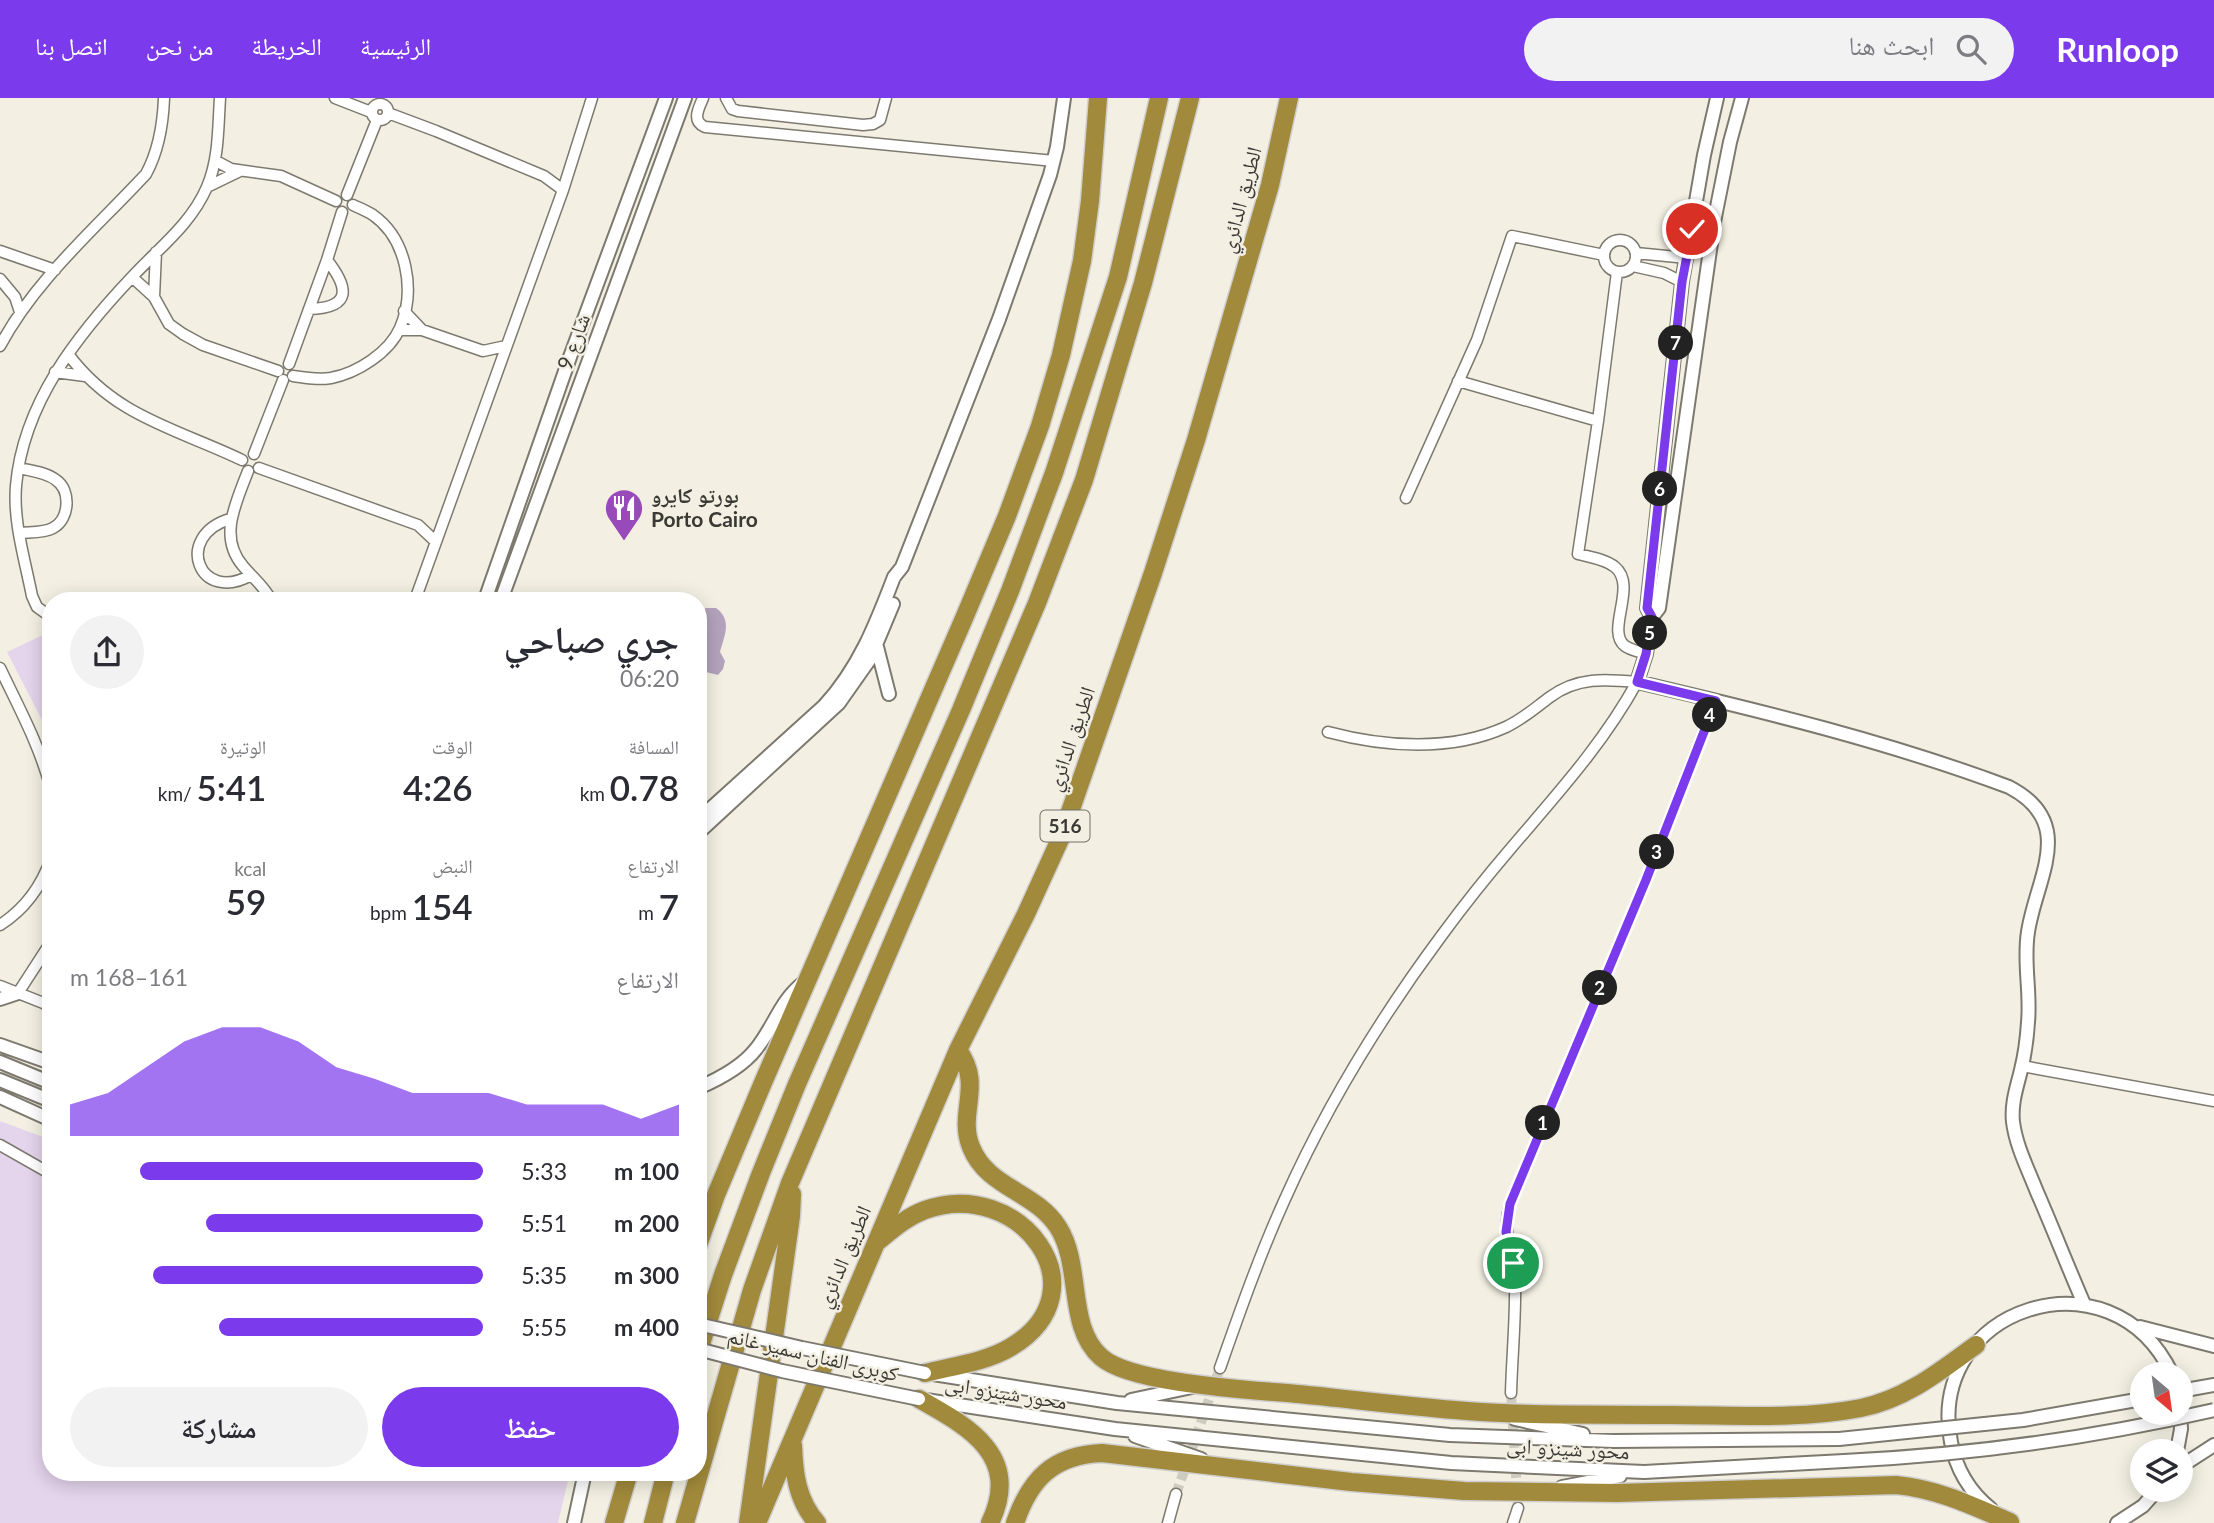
<!DOCTYPE html>
<html lang="ar">
<meta charset="utf-8">
<style>
body{margin:0;font-family:Lato,"Noto Naskh Arabic",sans-serif;background:#f2f2f3;color:#2b2b33;direction:rtl;height:100vh;display:flex;flex-direction:column;font-size:26px;white-space:nowrap}
*{box-sizing:border-box;margin:0}
p{font-size:23px;color:#7c7c81}
.icon{flex:none;width:38px;height:38px;fill:none;stroke:currentColor;stroke-width:2;stroke-linecap:round;stroke-linejoin:round}
.map{position:relative;flex:1;overflow:hidden;direction:ltr}
.side{position:absolute;left:42px;top:494px;width:665px;height:889px;display:flex;flex-direction:column;background:#fff;border-radius:28px;box-shadow:0 4px 18px #0003;direction:rtl}
.side>*{flex:none}
.needle{width:46px;rotate:151deg}
.controls{position:absolute;left:2130px;top:1264px;display:grid;gap:14px}
.controls a{display:grid;place-items:center;width:63px;height:63px;border-radius:50%;background:#fff;box-shadow:0 4px 18px #0003;font-size:35px}
.pin{position:absolute;display:grid;place-items:center;width:60px;height:60px;color:#fff;margin:-30px;border:4px solid #fff;border-radius:50%;box-shadow:0 2px 7px #0007}
.km{position:absolute;width:35px;height:35px;margin:-18px;border-radius:50%;background:#222;color:#fff;font-size:19px;line-height:35px;text-align:center}
.round{display:grid;place-items:center;flex:none;width:74px;height:74px;border-radius:37px;background:#f2f2f3}
.head{display:flex;align-items:center;justify-content:space-between;height:119px;padding:0 28px}
h1{font-size:38px;font-weight:600;line-height:52px}
.stats{display:grid;grid-template-columns:repeat(3,1fr);gap:10px;height:119px;padding:7px 28px}
.stats div{display:grid;align-content:center}
.stats b{font-size:35px;font-weight:600}
.stats small{font-size:19px;font-weight:400}
.stats p{font-size:19px}
.chart{height:196px;padding:14px 28px}
.chart p{display:flex;justify-content:space-between}
.chart svg{width:100%;height:126px;margin-top:7px;fill:#7c3aed;opacity:.7}
.button{display:flex;gap:14px;margin-top:auto;padding:14px 28px}
.button a{flex:1;height:80px;border-radius:42px;background:#7c3aed;color:#fff;font-size:28px;font-weight:600;line-height:80px;text-align:center}
.button a+a{background:#f2f2f3;color:#2b2b33}
ul{padding:0 28px;list-style:none;font-size:23px}
li{display:grid;grid-template-columns:112px 84px 1fr;align-items:center;height:52px}
li i{height:18px;border-radius:9px;background:#7c3aed}
header{display:flex;align-items:center;gap:42px;box-sizing:border-box;height:98px;padding:0 35px;background:#7c3aed;color:#fff}
header strong{font-size:33px}
nav{display:flex;gap:38px;margin-inline-start:auto;font-size:24px}
.search{width:490px;height:63px;background:#f2f2f3;display:flex;align-items:center;gap:18px;box-sizing:border-box;padding:0 24px;border-radius:38px;color:#7c7c81;font-size:26px}
.map>svg:first-child{display:block}
.green{fill:#e4d4ec}
.water{fill:#b4a3bc}
.lines{fill:none;stroke-linecap:round;stroke-linejoin:round}
.street-tunnel{stroke:#cecbc0;stroke-width:10;stroke-dasharray:10 5;stroke-linecap:butt}
.street-casing{stroke:#7d796e;stroke-width:13}
.secondary-casing{stroke:#7d796e;stroke-width:16}
.highway-casing{stroke:#d0cfce;stroke-width:21}
.street{stroke:#fff;stroke-width:10}
.secondary{stroke:#fff;stroke-width:12}
.highway{stroke:#a18a3b;stroke-width:18}
.secondary-bridge-casing{stroke:#7d796e;stroke-width:16;stroke-linecap:butt}
.secondary-bridge{stroke:#fff;stroke-width:12}
.route-casing{stroke:#fff;stroke-width:14}
.route{stroke:#7c3aed;stroke-width:9}
.labels{text-anchor:middle;stroke-width:5;stroke-linejoin:round;paint-order:stroke}
.shield{fill:#f3f0e3;stroke:#727068;stroke-width:2}
.shield-label{font-size:19px;font-weight:bold;fill:#3a3934}
.street-label{font-size:21px;fill:#3a3934;stroke:#f3f0e3}
.poi-label{font-size:21px;font-weight:bold;fill:#3a3934;stroke:#f3f0e3;text-anchor:start}
</style>
<header>
<strong>Runloop</strong>
<div class="search"><svg class="icon" aria-label="search" viewBox="0 0 24 24"><circle cx="10" cy="10" r="6"/><path d="M15 15l6 6"/></svg>ابحث هنا</div>
<nav><a>الرئيسية</a><a>الخريطة</a><a>من نحن</a><a>اتصل بنا</a></nav>
</header>
<div class="map">
<svg width="2214" height="1425" viewBox="0 0 2214 1425">
<rect width="100%" height="100%" fill="#f3f0e3"/>
<path class="green" d="M51,533V643L44,626L7,554Z
M0,1023L51,1042V1374H570L558,1425H0Z"/>
<path class="water" d="M706,510H716C733,522 724,539 720,554L725,563L723,571L718,577L698,572V515Z"/>
<g class="lines">
<path class="street-tunnel" d="M1511,1295L1518,1410
M1176,1396L1220,1270"/>
<g class="street-casing">
<path id="street" d="M335,0L371,14
M703,0C699,10 691,23 705,29L1054,63
M726,0L732,11L738,13L863,27L873,26L880,22L886,0
M372 14a8 8 0 1 1 16 0a8 8 0 1 1-16 0Z
M388,15L436,33L544,78L563,92
M216,63L231,71L281,78L336,103
M207,89L240,73
M347,97L377,22
M1604 158a16 16 0 1 1 32 0a16 16 0 1 1-32 0Z
M0,153L55,172
M1636,155L1687,160
M1633,168L1664,175L1682,184
M1617,174L1598,323L1578,456C1589,459 1605,461 1615,469C1638,488 1605,533 1625,548C1631,552 1640,554 1646,556
M132,179L154,199L169,226L183,236L203,247L278,273
M0,181L15,199L20,214
M154,199L156,154
M309,211C352,210 349,190 327,162
M404,213L422,232
M399,232H422L483,253L506,248
M0,248C35,182 95,131 146,76C159,52 163,27 164,0
M68,256C115,319 175,330 242,362
M289,266L327,162L342,114
M55,274L85,278
M293,278C306,280 318,282 331,280C357,275 389,255 400,230C416,193 407,141 373,117C367,113 359,110 353,107
M1458,283L1598,323
M254,356L283,282
M19,370C31,373 46,374 56,382C71,392 70,421 53,430C44,435 31,434 20,435
M259,370L418,427L435,443
M248,373C236,405 218,439 243,468C253,480 264,488 271,502
M1406,400L1477,242L1512,138L1604,157
M230,421C173,438 199,507 251,477
M415,502L563,92L592,0
M51,519L37,509L32,498C25,462 13,424 16,388C23,305 78,236 133,178C160,149 191,126 207,89C219,61 218,30 220,0
M0,570C19,610 40,648 51,691
M0,827C25,811 41,789 51,761
M0,888L51,908
M18,895L51,844
M48,907L51,886
M2022,968L2214,1003
M0,1047L51,1076
M1220,1270C1240,1213 1260,1156 1285,1101C1327,1007 1381,919 1442,837C1464,807 1488,777 1512,749C1557,696 1603,646 1637,584C1605,581 1577,579 1550,599C1535,610 1523,621 1506,629C1451,654 1384,649 1328,634
M1511,1295C1512,1257 1516,1219 1515,1181C1514,1151 1501,1137 1510,1106L1646,782L1716,602
M1168,1425L1176,1396
M1513,1425L1518,1410"/>
</g>
<g class="secondary-casing">
<path id="secondary" d="M1742,0L1730,44L1714,124L1659,510L1652,519L1646,556L1637,584C1762,613 1889,644 2009,689C2078,725 2036,780 2028,834C2023,864 2031,894 2028,924C2027,940 2025,956 2021,972C2017,989 2011,1005 2013,1024C2016,1048 2028,1071 2037,1094C2053,1131 2068,1169 2084,1206
M485,502L570,259L666,0
M501,502L685,0
M1652,519L1647,510L1682,184L1704,57L1717,0
M877,549L889,596
M698,722L824,608C859,570 876,526 894,479L902,469L999,221L1050,77L1057,49L1064,0
M698,735L839,605L870,561L893,506
M0,901L18,895
M48,907L51,912
M0,947L51,965
M0,964L51,985
M0,982L51,1003
M698,990C719,981 742,969 756,951C774,929 780,903 803,885
M0,999L51,1022
M2140,1229L2214,1248
M933,1276L1117,1305L1450,1337L1614,1343L1839,1341
M2180,1293L2214,1287
M926,1302L1115,1331L1451,1365L1644,1374L1844,1363
M1131,1302L1192,1289
M1515,1321L1583,1336
M1135,1338L1201,1361
M2177,1353L2181,1331L2180,1307
M2180,1369L2214,1347
M1562,1389L1620,1378
M1991,1411C1970,1394 1956,1371 1951,1344C1925,1210 2111,1148 2172,1276
M574,1425L585,1374
M2117,1425L2143,1408L2158,1391"/>
</g>
<g class="highway-casing">
<path id="highway" d="M958,952C984,987 957,1015 971,1049C987,1090 1035,1093 1058,1129C1083,1168 1066,1228 1101,1259C1131,1286 1254,1292 1298,1296C1359,1302 1420,1310 1481,1314C1544,1318 1608,1316 1671,1317C1733,1317 1799,1322 1861,1310C1906,1301 1940,1273 1976,1247
M877,1144C892,1132 906,1119 925,1112C1019,1078 1106,1192 1011,1249C986,1264 953,1268 925,1275
M698,1147L716,1097L762,987L965,518L1007,418L1040,328L1061,257L1082,163L1090,103L1098,0
M698,1255L723,1177L761,1075L797,986L961,612L1010,493L1054,375L1118,179L1159,0
M919,1301C969,1329 1022,1358 990,1425
M793,1347C794,1376 797,1402 817,1425
M614,1425L629,1374
M653,1425L666,1374
M685,1425L752,1192L790,1085L1037,505L1084,382L1143,185L1190,0
M748,1425L791,1118L792,1096
M757,1425L958,952L1026,816L1062,737L1153,475L1196,342L1270,87L1289,0
M1015,1425C1030,1381 1053,1357 1102,1355L1351,1384L1464,1393L1617,1395L1896,1387C1938,1391 1973,1408 2010,1424"/>
</g>
<use href="#street" class="street"/>
<use href="#secondary" class="secondary"/>
<use href="#highway" class="highway"/>
<g class="secondary-bridge-casing">
<path id="secondary-bridge" d="M698,1226L802,1250L925,1275
M698,1251L782,1273L919,1301
M1839,1341L2023,1322L2142,1301
M1844,1363C1969,1357 2092,1340 2214,1312"/>
</g>
<use href="#secondary-bridge" class="secondary-bridge"/>
</g>
<g class="lines">
<g class="route-casing">
<path id="route" d="M1513,1165L1506,1134L1510,1106L1646,782L1716,603L1637,584L1646,556L1652,519L1647,510L1682,184L1692,131"/>
</g>
<use href="#route" class="route"/>
</g>
<defs>
<g id="restaurant-pin" transform="scale(2.0125)"><path d="M0 17L-7.5 6A9.5 9.5 0 1 1 7.5 6Z" fill="#994aba" stroke="#f3f0e3"/><path d="M-5-6h1v4h1v-4h1v4h1v-4h1v5L-1.5 .5V6h-2V.5L-5-1ZM5-6V6H3V1.5H1.5Q1.5-4 5-6Z" fill="#fff"/></g>
</defs>
<g fill-rule="evenodd">
<use href="#restaurant-pin" x="624" y="410"/>
</g>
<g class="labels">
<rect class="shield" x="1040.5" y="712.5" width="49" height="31" rx="5"/>
<g class="shield-label">
<text x="1065" y="735">516</text>
</g>
<g class="street-label">
<text transform="translate(1241 102) rotate(-75)" y="7">الطريق الدائري</text>
<text transform="translate(574 244) rotate(-70)" y="7">شارع 9</text>
<text transform="translate(1071 641) rotate(-71)" y="7">الطريق الدائري</text>
<text transform="translate(844 1159) rotate(-67)" y="7">الطريق الدائري</text>
<text transform="translate(813 1257) rotate(13)" y="7">كوبرى الفنان سمير غانم</text>
<text transform="translate(1006 1295) rotate(9)" y="7">محور شينزو ابى</text>
<text transform="translate(1568 1351) rotate(3)" y="7">محور شينزو ابى</text>
</g>
<g class="poi-label">
<text x="651" y="405">بورتو كايرو<tspan x="651" dy="24">Porto Cairo</tspan></text>
</g>
</g>
</svg>
<div class="controls">
<a><svg class="needle" viewBox="-14 -14 28 28"><path d="M0-13l5 13h-10z" fill="#e53935"/><path d="M0 13l5-13h-10z" fill="#7c7c81"/></svg></a>
<a><svg class="icon" aria-label="layers" viewBox="0 0 24 24"><path d="M12 4l9 5-9 5-9-5zM3 14l9 5 9-5"/></svg></a>
</div>
<div class="pin" style="left:1513px;top:1165px;background:#1e9e55"><svg class="icon" aria-label="arrive" viewBox="0 0 24 24"><path d="M6 21V4h12l-3 4 3 4H6"/></svg></div>
<div class="pin" style="left:1692px;top:131px;background:#d93025"><svg class="icon" aria-label="check" viewBox="0 0 24 24"><path d="M5 12l5 5 9-10"/></svg></div>
<b class="km" style="left:1543px;top:1025px">1</b>
<b class="km" style="left:1600px;top:890px">2</b>
<b class="km" style="left:1657px;top:754px">3</b>
<b class="km" style="left:1710px;top:617px">4</b>
<b class="km" style="left:1650px;top:535px">5</b>
<b class="km" style="left:1660px;top:391px">6</b>
<b class="km" style="left:1676px;top:245px">7</b>
<section class="side">
<div class="head"><div><h1>جري صباحي</h1><p>06:20</p></div><a class="round"><svg class="icon" aria-label="share" viewBox="0 0 24 24"><path d="M12 15V3M7 8l5-5 5 5M5 13v7h14v-7"/></svg></a></div>
<div class="stats">
<div><p>المسافة</p><b>0.78<small> km</small></b></div>
<div><p>الوقت</p><b>4:26</b></div>
<div><p>الوتيرة</p><b>5:41<small> /km</small></b></div>
</div>
<div class="stats">
<div><p>الارتفاع</p><b>7<small> m</small></b></div>
<div><p>النبض</p><b>154<small> bpm</small></b></div>
<div><p>kcal</p><b>59</b></div>
</div>
<div class="chart"><p><span>الارتفاع</span>161–168 m</p>
<svg viewBox="0 0 160 44" preserveAspectRatio="none"><path d="M0 44V33L10 29L20 20L30 11L40 6L50 6L60 11L70 20L80 24L90 29L100 29L110 29L120 33L130 33L140 33L150 38L160 33V44z"/></svg>
</div>
<ul>
<li><b>100 m</b>5:33<i style="width:83%"></i></li>
<li><b>200 m</b>5:51<i style="width:67%"></i></li>
<li><b>300 m</b>5:35<i style="width:80%"></i></li>
<li><b>400 m</b>5:55<i style="width:64%"></i></li>
</ul>
<div class="button"><a>حفظ</a><a>مشاركة</a></div>
</section>
</div>
